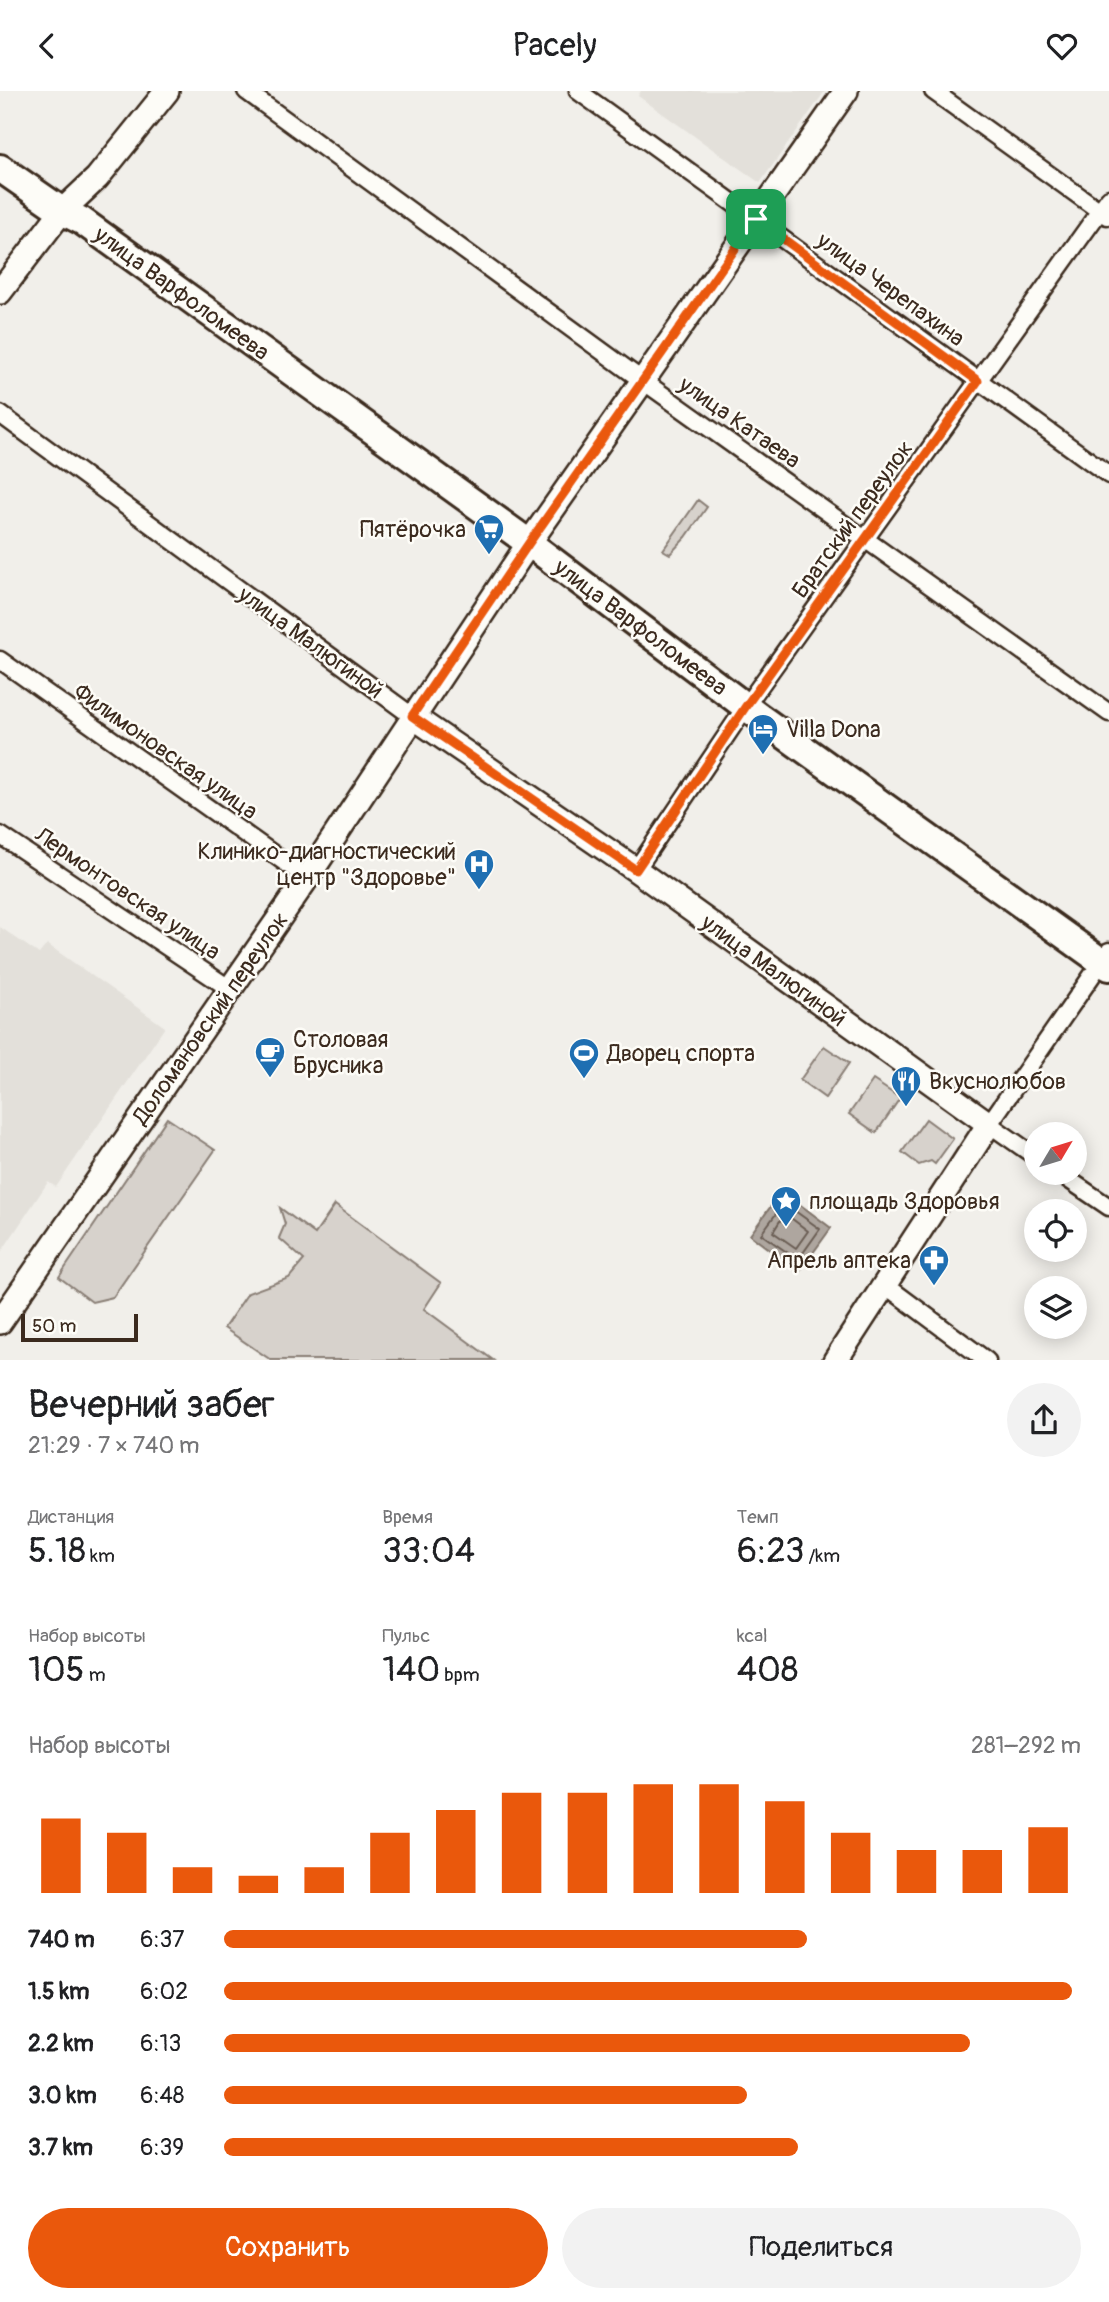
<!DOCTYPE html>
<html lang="ru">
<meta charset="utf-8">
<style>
body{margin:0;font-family:Pangolin,sans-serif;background:#f2f2f2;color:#202124;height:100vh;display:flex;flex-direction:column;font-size:26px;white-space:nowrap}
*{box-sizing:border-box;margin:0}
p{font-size:23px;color:#757577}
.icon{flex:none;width:38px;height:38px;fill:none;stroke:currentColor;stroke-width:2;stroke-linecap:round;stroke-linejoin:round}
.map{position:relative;height:1269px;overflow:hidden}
.side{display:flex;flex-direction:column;background:#fff;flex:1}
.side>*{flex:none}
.needle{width:46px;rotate:52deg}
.controls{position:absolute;left:1024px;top:1031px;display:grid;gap:14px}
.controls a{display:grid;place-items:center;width:63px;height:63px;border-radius:50%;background:#fff;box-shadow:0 4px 18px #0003;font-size:35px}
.scale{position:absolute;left:21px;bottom:18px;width:117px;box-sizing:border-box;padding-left:7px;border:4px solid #3b2a1e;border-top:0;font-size:19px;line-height:24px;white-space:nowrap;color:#3b2a1e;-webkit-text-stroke:5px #fdfcf7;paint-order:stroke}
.pin{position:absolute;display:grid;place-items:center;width:60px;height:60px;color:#fff;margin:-30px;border-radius:14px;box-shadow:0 4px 10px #0006}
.round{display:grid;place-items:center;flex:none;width:74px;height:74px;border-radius:37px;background:#f2f2f2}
.summary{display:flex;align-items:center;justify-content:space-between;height:119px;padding:0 28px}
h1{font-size:38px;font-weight:600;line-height:52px}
.stats{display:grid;grid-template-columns:repeat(3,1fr);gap:10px;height:119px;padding:7px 28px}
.stats div{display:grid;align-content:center}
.stats b{font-size:35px;font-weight:600}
.stats small{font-size:19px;font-weight:400}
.stats p{font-size:19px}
.chart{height:196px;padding:14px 28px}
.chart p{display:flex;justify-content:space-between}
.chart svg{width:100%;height:126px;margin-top:7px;stroke:#ea580c;stroke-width:6}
.cta{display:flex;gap:14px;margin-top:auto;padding:14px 28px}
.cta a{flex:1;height:80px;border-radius:42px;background:#ea580c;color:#fff;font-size:28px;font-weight:600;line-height:80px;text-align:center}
.cta a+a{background:#f2f2f2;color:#202124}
ul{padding:0 28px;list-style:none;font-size:23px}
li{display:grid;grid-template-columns:112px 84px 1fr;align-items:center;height:52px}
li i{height:18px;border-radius:9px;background:#ea580c}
header{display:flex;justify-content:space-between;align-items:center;height:91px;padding:0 28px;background:#fff;font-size:32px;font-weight:600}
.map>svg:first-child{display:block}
.built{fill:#e3e0da}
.green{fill:#d7d2cc;stroke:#897e75;stroke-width:2}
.water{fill:#aea69f;stroke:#80746b;stroke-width:2}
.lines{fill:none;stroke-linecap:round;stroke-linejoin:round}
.shore{stroke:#695c52;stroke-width:2}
.street-casing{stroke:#3b2a1e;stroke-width:21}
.secondary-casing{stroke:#3b2a1e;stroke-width:28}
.primary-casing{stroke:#3b2a1e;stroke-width:32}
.street{stroke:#fdfcf7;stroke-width:16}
.secondary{stroke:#fdfcf7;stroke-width:23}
.primary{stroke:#fdfcf7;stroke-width:26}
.route-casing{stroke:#fff;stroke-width:14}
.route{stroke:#ea580c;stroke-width:9}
.labels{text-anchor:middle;stroke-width:5;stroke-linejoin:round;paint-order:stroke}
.street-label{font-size:23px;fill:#3b2a1e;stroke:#fdfcf7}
.poi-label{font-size:23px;fill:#3b2a1e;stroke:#fdfcf7;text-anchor:start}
</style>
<header><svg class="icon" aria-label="back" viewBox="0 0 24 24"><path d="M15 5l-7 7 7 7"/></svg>Pacely<svg class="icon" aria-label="heart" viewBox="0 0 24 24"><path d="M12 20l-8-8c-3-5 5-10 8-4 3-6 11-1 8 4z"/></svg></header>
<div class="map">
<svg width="1109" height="1270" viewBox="0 0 1109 1270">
<rect width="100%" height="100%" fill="#f1efea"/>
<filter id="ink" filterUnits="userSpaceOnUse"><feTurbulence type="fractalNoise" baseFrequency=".0143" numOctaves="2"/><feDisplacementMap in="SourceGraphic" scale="14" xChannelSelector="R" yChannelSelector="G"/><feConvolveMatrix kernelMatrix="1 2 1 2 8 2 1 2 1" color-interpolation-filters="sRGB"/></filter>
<g filter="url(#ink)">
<path class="built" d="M641,0H825L760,92L638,5Z
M0,836L39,863L47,853L165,936L56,1096L48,1091L0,1163Z"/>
<path class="green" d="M698,409L707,416L686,446L670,463L663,459Z
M824,955L849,972L825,1007L800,989Z
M873,989L900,1007L876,1042L849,1023Z
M167,1027L215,1059L113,1206L92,1211L59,1186Z
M926,1028L953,1048L935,1073L931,1070L919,1074L902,1061Z
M335,1114L441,1192L424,1218L493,1269H271L224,1237L248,1202L289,1187L304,1169L279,1147L285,1133L280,1117L315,1143Z"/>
<path class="water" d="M782,1100L831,1137L799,1181L750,1144Z"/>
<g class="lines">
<path class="shore" d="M784,1112L820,1138L798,1169L761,1143Z
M787,1124L808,1140L796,1157L773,1141L783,1125Z"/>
<g class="street-casing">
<path id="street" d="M246,0L632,282L1109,622
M578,0L1109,384
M933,0L1107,125
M0,323L412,625
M0,569L307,787
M0,744L230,898
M636,779L755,602L1109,107
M1036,1066L989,1033L1109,860
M1059,1082L1109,1116
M885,1194L987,1270"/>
</g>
<g class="secondary-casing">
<path id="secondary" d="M0,201L62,120L97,87L167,0
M412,625L636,779L989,1033L835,1270
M0,1231L307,787L529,452L846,0"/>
</g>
<g class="primary-casing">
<path id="primary" d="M0,77L62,120L82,130L529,452L758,625L1109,876"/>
</g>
<use href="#street" class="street"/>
<use href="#secondary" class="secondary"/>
<use href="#primary" class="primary"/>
</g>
</g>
<g class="lines" filter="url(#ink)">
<g class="route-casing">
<path id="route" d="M756,128L978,290L746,615L636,779L412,625L529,452Z"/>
</g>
<use href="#route" class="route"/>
</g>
<defs>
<g id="supermarket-pin" transform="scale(1.575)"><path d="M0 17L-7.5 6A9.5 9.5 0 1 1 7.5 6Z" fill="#1f6fb2" stroke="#fdfcf7"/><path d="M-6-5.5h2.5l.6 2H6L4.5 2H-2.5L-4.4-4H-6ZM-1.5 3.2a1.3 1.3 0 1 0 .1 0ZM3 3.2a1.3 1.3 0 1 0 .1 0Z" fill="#fff"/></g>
<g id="hotel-pin" transform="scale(1.575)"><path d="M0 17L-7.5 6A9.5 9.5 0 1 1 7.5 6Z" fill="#1f6fb2" stroke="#fdfcf7"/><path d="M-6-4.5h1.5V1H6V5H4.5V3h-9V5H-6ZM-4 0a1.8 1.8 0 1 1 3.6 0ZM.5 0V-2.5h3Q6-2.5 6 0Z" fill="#fff"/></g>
<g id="hospital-pin" transform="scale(1.575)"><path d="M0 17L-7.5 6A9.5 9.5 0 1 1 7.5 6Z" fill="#1f6fb2" stroke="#fdfcf7"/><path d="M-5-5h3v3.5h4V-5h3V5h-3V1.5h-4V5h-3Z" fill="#fff"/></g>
<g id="cafe-pin" transform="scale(1.575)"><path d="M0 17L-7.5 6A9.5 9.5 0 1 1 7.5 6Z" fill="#1f6fb2" stroke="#fdfcf7"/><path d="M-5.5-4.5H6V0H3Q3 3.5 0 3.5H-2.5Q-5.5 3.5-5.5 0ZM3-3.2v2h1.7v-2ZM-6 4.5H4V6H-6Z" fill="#fff"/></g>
<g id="stadium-pin" transform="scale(1.575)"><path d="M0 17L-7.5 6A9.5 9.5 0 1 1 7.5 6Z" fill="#1f6fb2" stroke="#fdfcf7"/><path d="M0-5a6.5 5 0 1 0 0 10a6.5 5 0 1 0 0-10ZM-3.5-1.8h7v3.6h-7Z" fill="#fff"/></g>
<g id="restaurant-pin" transform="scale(1.575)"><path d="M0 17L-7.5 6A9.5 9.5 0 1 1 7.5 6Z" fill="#1f6fb2" stroke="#fdfcf7"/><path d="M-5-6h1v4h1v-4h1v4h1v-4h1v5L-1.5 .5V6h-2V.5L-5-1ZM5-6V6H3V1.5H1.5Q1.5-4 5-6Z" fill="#fff"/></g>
<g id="sight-pin" transform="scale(1.575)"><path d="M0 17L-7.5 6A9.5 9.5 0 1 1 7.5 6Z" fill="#1f6fb2" stroke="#fdfcf7"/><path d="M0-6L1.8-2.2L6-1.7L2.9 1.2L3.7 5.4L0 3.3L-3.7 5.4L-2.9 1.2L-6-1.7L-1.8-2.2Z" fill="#fff"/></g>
<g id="pharmacy-pin" transform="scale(1.575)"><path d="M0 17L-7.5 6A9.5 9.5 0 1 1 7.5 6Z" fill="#1f6fb2" stroke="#fdfcf7"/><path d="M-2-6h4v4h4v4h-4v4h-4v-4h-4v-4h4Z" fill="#fff"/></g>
</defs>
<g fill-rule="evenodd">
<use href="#supermarket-pin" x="489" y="438"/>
<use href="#hotel-pin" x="763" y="638"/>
<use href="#hospital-pin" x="479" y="773"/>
<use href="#cafe-pin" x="270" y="961"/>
<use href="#stadium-pin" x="584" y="962"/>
<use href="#restaurant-pin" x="906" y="990"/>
<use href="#sight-pin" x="786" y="1110"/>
<use href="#pharmacy-pin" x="934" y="1169"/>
</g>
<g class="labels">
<g class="street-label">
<text transform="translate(891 198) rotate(36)" y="8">улица Черепахина</text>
<text transform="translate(182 202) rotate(36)" y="8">улица Варфоломеева</text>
<text transform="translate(740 331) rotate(35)" y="8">улица Катаева</text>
<text transform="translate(852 428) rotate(-54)" y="8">Братский переулок</text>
<text transform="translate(641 536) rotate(37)" y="8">улица Варфоломеева</text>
<text transform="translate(311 551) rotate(36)" y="8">улица Малюгиной</text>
<text transform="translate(166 660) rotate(35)" y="8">Филимоновская улица</text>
<text transform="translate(128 802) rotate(34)" y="8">Лермонтовская улица</text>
<text transform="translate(774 879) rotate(36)" y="8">улица Малюгиной</text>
<text transform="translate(210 927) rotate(-55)" y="8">Доломановский переулок</text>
</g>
<g class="poi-label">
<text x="466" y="446" text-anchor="end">Пятёрочка</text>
<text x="786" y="646">Villa Dona</text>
<text x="456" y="768" text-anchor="end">Клинико-диагностический<tspan x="456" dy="26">центр "Здоровье"</tspan></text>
<text x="293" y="956">Столовая<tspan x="293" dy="26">Брусника</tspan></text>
<text x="607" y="970">Дворец спорта</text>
<text x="929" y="998">Вкуснолюбов</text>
<text x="809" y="1118">площадь Здоровья</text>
<text x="911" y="1177" text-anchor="end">Апрель аптека</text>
</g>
</g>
</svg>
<div class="controls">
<a><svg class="needle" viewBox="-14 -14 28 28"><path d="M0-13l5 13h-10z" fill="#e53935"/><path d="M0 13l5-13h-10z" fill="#757577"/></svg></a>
<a><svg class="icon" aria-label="locate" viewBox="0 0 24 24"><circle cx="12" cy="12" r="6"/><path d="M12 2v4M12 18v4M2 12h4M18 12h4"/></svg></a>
<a><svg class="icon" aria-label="layers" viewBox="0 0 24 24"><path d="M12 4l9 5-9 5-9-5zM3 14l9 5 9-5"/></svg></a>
</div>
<div class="scale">50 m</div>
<div class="pin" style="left:756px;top:128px;background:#1e9e55"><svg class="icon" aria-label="arrive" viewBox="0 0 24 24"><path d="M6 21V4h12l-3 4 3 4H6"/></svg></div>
</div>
<section class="side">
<div class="summary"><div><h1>Вечерний забег</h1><p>21:29 · 7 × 740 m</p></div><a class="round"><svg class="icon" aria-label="share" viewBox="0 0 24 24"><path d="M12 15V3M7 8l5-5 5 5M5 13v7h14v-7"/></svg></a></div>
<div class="stats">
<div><p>Дистанция</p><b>5.18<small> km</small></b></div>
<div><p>Время</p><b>33:04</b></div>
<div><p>Темп</p><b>6:23<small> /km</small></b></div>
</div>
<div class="stats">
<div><p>Набор высоты</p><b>105<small> m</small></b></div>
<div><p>Пульс</p><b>140<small> bpm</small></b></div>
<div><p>kcal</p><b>408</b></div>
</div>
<div class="chart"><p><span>Набор высоты</span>281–292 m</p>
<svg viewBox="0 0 160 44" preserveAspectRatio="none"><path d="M5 44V18M15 44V23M25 44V35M35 44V38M45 44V35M55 44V23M65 44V15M75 44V9M85 44V9M95 44V6M105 44V6M115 44V12M125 44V23M135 44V29M145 44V29M155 44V21"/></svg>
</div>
<ul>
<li><b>740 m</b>6:37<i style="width:68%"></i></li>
<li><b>1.5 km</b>6:02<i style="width:99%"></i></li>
<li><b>2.2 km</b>6:13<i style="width:87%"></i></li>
<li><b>3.0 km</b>6:48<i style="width:61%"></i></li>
<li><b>3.7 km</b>6:39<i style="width:67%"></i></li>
</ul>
<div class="cta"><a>Сохранить</a><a>Поделиться</a></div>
</section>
